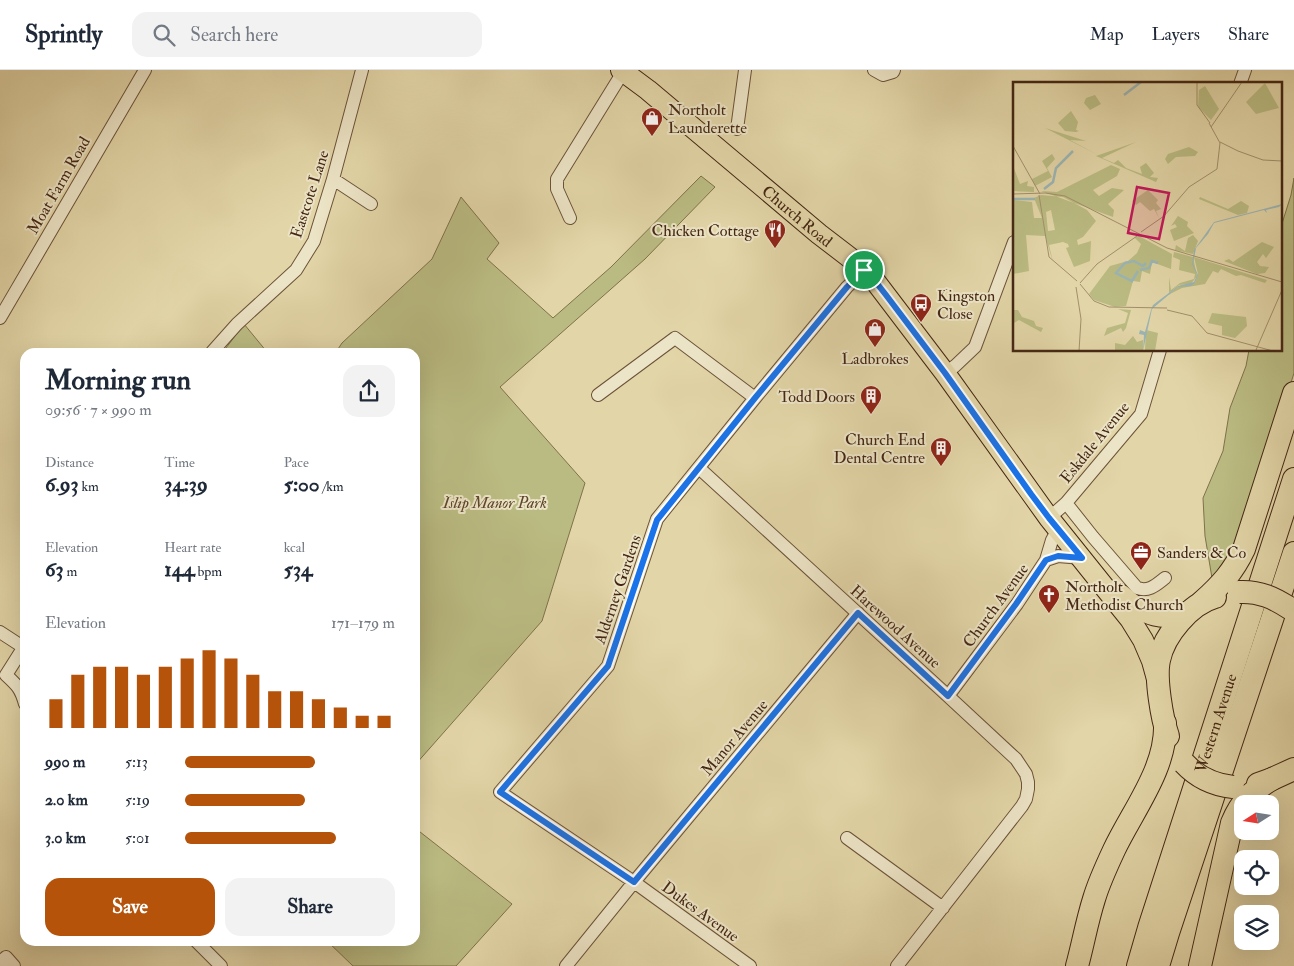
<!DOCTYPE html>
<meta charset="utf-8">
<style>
body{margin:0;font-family:"IM FELL Double Pica",serif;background:#f2f2f3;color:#1f2937;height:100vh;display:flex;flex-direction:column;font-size:19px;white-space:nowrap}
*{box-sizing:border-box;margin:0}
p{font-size:16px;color:#747a83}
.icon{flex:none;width:28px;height:28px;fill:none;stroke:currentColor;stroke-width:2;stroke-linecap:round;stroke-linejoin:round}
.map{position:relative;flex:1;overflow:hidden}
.sheet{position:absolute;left:20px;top:278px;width:400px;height:598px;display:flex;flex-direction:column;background:#fff;border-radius:15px;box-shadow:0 5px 20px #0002}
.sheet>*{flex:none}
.needle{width:32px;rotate:258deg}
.fabs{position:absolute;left:1234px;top:725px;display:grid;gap:10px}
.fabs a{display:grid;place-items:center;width:45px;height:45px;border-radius:10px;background:#fff;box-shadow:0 5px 20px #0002;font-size:25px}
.pin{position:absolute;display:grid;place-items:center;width:42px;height:42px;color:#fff;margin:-21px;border:2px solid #fff;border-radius:50%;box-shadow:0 1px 5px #0007}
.round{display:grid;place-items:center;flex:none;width:52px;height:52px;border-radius:15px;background:#f2f2f3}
.headline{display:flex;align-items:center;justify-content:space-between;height:85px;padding:0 25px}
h1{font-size:28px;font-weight:700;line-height:38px}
.stats{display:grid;grid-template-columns:repeat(3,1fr);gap:8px;height:85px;padding:5px 25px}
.stats div{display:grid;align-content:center}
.stats b{font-size:21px;font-weight:700}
.stats small{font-size:14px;font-weight:400}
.stats p{font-size:14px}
.chart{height:140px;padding:10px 25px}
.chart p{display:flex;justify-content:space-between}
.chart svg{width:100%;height:90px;margin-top:5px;stroke:#b45309;stroke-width:6}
.button{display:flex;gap:10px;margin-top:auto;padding:10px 25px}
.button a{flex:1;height:58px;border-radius:15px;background:#b45309;color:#fff;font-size:20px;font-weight:700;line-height:58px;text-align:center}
.button a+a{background:#f2f2f3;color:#1f2937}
ul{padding:0 25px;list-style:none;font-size:16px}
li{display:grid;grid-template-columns:80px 60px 1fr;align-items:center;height:38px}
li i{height:12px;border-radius:6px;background:#b45309}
header{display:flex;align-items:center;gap:30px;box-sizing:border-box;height:70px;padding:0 25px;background:#fff;border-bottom:1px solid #e0e1e3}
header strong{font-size:24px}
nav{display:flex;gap:28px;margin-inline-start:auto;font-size:18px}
.search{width:350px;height:45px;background:#f2f2f3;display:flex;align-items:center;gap:12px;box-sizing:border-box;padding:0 18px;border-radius:15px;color:#747a83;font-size:19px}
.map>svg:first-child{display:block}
.green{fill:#babb82;stroke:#7f714b}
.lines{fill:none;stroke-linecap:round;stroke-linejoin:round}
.street-casing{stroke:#6c5239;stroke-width:14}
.primary-casing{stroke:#442714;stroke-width:22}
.highway-casing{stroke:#442714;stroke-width:24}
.street{stroke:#ece4c6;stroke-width:12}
.primary{stroke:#e2d5a7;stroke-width:20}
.highway{stroke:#e2d5a7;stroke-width:22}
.highway-bridge-casing{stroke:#442714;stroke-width:24;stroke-linecap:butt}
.highway-bridge{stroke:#e2d5a7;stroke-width:22}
.route-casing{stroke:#fff;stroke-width:10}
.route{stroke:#1a73e8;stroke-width:6}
.labels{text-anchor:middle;stroke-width:4;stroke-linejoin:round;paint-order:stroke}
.poi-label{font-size:16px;fill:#442714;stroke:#ece4c6;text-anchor:start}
.street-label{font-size:16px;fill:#442714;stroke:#ece4c6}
.park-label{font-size:16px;font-style:italic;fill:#5c452a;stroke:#ece4c6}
.inset-river{fill:none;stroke:#9bb5b4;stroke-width:2.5}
.inset-road{fill:none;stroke:#a38f6c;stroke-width:1}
.view{fill:#c2185b;fill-opacity:0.15;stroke:#c2185b;stroke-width:2.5}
.inset-edge{fill:none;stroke:#442714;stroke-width:2.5}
</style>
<header>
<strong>Sprintly</strong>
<div class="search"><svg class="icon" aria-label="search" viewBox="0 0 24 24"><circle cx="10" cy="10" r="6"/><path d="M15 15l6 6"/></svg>Search here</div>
<nav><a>Map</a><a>Layers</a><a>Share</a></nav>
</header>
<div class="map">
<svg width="1294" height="896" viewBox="0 0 1294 896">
<rect width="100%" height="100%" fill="#e2d5a7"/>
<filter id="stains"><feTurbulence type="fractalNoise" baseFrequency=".004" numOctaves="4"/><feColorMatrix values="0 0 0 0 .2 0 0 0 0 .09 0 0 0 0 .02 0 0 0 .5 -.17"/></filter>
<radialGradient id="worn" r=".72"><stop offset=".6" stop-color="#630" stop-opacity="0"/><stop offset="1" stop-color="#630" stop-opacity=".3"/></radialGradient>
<path class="green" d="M701,106L715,117L645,189L500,317L585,413L542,551L415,695V282H336L342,273L432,189L461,127L499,173L487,189L553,248L611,197Z
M1294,108V303L1284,335L1226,496L1212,508L1205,466L1203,428L1223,381L1230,338L1246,296L1249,280H1280V160L1291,125Z
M244,254L267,282H223Z
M415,758L512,834L456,896H353L326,870H415Z"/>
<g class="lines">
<g class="street-casing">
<path id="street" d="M874,0L883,5L893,2L894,0
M1240,14L1245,0
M737,59L745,0
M333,109L371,134
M570,148L557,119V109L623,2
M0,248L145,0
M212,282L237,254L296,200L314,171L333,109L362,0
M945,303L955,296L975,277L1014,172
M598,325L675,268L755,328
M699,398L948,626L1016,689L1026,704L1028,712V719L1026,729L1022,736L897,896
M1066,433L1093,467L1137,518C1149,522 1156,515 1165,508
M1049,448L1066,433L1141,344L1160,280
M1046,490L1058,486L1082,488
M0,562L23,577
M25,575L6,605C17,615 21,619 25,634
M948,626L1017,534L1046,490L1052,470L1058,459
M847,768L943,838
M195,870L221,896
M0,892L6,887L14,896
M566,896L634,812L858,543
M750,896L634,812L500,722L608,596L657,449L755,328L847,217L864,201"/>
</g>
<g class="primary-casing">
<g id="primary">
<path id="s1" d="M621,0L648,20L819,164L849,187L875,211L945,303L1049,448L1130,549L1143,570L1152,591L1157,609"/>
<path d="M1120,524C1143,545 1165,556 1194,538"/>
</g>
</g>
<g class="highway-casing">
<g id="highway">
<path d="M1202,532C1221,515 1233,502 1244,479L1294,323"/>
<path d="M1168,666C1162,649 1155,608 1159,590C1164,565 1190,534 1215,527"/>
<path d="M1258,714L1272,709L1294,699"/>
<path d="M1077,896C1083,874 1087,851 1094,829C1099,812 1107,795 1114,780C1133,740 1167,698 1165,653"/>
<path id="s2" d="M1138,896L1149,858L1294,409"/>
<path d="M1158,896L1168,863L1294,483"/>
<path d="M1200,896L1232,753C1241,731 1252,721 1272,709"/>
</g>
</g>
<use href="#street" class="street"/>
<use href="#primary" class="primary"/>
<use href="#highway" class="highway"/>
<g class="highway-bridge-casing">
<path id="highway-bridge" d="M1239,522C1260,521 1274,528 1291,539
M1184,693C1197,707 1214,715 1233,717"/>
</g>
<use href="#highway-bridge" class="highway-bridge"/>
</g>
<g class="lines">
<g class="route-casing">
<path id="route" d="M864,200L875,211L886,225L945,303L1031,424L1049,448L1082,488L1058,486L1046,490L1016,534L948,626L858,543L634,812L500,722L608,596L657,450L755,328L847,217Z"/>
</g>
<use href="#route" class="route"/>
</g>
<defs>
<g id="shop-pin" transform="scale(1.125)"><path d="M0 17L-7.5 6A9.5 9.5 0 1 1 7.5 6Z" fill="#8f2418" stroke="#ece4c6"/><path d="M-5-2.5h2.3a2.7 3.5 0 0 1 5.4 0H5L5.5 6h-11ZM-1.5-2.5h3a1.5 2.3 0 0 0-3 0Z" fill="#fff"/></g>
<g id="restaurant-pin" transform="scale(1.125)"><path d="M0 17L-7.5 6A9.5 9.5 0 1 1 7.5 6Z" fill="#8f2418" stroke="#ece4c6"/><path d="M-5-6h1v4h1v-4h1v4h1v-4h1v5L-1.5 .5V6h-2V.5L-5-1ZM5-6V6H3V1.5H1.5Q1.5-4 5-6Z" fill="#fff"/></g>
<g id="bus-pin" transform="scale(1.125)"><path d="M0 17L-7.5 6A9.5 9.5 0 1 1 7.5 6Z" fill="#8f2418" stroke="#ece4c6"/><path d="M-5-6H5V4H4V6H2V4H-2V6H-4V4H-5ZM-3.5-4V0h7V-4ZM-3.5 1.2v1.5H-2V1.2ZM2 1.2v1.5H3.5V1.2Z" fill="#fff"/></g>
<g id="building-pin" transform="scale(1.125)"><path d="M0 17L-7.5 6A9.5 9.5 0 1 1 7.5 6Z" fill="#8f2418" stroke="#ece4c6"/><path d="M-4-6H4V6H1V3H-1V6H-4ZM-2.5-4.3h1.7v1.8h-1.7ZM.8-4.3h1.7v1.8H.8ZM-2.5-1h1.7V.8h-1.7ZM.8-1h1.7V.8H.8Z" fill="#fff"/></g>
<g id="office-pin" transform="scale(1.125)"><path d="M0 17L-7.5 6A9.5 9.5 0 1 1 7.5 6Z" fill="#8f2418" stroke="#ece4c6"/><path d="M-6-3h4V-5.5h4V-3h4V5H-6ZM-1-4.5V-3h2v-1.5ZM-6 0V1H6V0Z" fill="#fff"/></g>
<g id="church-pin" transform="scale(1.125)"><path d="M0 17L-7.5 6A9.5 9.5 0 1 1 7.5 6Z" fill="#8f2418" stroke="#ece4c6"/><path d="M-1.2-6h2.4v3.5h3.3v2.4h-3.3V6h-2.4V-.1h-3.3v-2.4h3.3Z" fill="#fff"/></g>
</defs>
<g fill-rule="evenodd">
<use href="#shop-pin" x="652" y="48"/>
<use href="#restaurant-pin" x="775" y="160"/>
<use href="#bus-pin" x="921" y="234"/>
<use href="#shop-pin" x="875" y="259"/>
<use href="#building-pin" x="871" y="326"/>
<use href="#building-pin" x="941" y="378"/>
<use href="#office-pin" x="1141" y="482"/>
<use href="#church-pin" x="1049" y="525"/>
</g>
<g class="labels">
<g class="poi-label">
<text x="668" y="45">Northolt<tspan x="668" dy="18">Launderette</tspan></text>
<text x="759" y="166" text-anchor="end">Chicken Cottage</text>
<text x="937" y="231">Kingston<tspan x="937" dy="18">Close</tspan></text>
<text x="875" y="294" text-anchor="middle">Ladbrokes</text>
<text x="855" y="332" text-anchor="end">Todd Doors</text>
<text x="925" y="375" text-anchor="end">Church End<tspan x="925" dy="18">Dental Centre</tspan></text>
<text x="1157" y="488">Sanders &amp; Co</text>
<text x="1065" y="522">Northolt<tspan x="1065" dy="18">Methodist Church</tspan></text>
</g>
<g class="street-label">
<text transform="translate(58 115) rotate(-60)" y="6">Moat Farm Road</text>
<text transform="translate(309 124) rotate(-72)" y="6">Eastcote Lane</text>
<text dy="6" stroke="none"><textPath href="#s1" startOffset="229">Church Road</textPath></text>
<text transform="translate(1094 372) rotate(-51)" y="6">Eskdale Avenue</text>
<text transform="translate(617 519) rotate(-71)" y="6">Alderney Gardens</text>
<text transform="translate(995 535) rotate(-54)" y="6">Church Avenue</text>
<text transform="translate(896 556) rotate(42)" y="6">Harewood Avenue</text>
<text dy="6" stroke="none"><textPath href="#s2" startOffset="255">Western Avenue</textPath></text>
<text transform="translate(734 667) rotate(-50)" y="6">Manor Avenue</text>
<text transform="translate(701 841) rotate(36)" y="6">Dukes Avenue</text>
</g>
<g class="park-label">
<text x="495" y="438">Islip Manor Park</text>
</g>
</g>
<g transform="translate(1013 12)">
<rect width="269" height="269" fill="#e2d5a7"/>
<path d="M252,1L266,26L243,32L233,20ZM192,4L206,27L198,38L185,25L186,8ZM82,13L88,22L77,28L71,21L73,16ZM58,29L65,40L63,48L66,49L63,50L52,49L45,41ZM32,46L73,59L57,58L85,73ZM123,60L89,76L101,81L105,78L113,86L129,92L127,85L133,81L141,91L137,95L145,96L143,100L83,74ZM176,65L185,70L182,74L163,75L155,82L152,77L155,72ZM39,72L42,77L34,86L39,95L22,104L19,97L35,89L29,79ZM98,83L107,87L104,94L80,108L86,114L99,106L111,108L95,122L101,128L100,135L28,109L44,110ZM0,84L7,102L15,99L14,104L21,105V110L0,109ZM135,108L145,118L143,121L148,127L143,129L146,136L141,127L137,129L127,120L123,123L119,119ZM28,113L50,115L74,128L83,139L70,155L64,158L65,163L78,159L77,179L61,185L53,166L56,165L55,162L50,160L36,163L40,180L32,154L13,153L16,189L0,192V118L19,120L21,136H29L21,116ZM38,128L42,148L35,149L33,130ZM187,115L215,127L228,119L236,124L234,131L225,133L186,117ZM165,134L175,140L174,144L181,151L161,159L157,148L164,145L162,142L158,144ZM180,153L185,159L180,172L162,168L163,163L172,169L175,156ZM126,154L159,172L158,187L139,180L137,192L129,189L127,200L120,199L113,224L102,225L81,218L76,212L97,184L115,179L124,171L128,162L121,155ZM249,160L261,165L253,176L250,172L244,180L247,184L256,185L252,191L244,192L211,179L216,177L220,180ZM161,170L180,175L184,194L178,202L166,203L156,211V195L158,208L167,201L181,197L182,192L166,188L167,178L160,175ZM181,175L254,198L252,201L228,193L223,194L208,187L205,191L200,189L192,202L169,206L155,213L166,204L182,201L185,192ZM105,227L118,228L113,246L110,250L108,246L91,254L94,246L112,241L115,231ZM0,228H5L9,235L21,239L23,244L30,246L28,250L6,238L1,241ZM199,231L233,235L234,244L222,256L209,253V244L195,241ZM133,248L145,251L142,269H132ZM120,254L124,260L130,258V269L102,268V261L112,263Z" fill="#babb82" fill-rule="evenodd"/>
<path d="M269,122L266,125L253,128L254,131L251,128L201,141L195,152L183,166L180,182L185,193L182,201L178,204L165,205L139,227L130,269L131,253L126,252L127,248L132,250L138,228L140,223L165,204L181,200L184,193L179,182L181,168L201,140Z" fill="#9bb5b4"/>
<path class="inset-river" d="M111,13L128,0M31,107L40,100L43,86L60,69M0,117H22M127,188L136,186L139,179L145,181M125,189L119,199L103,191L112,181L121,179L130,184L133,181"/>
<path class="inset-road" d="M184,0V23L197,41M198,45L229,0M207,60L225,69M0,64L27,112M225,69L250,78L269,79M0,112L32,111L52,114L154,166L269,200M26,113L36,175L64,199M128,150L151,134L176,105L204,87L207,61L196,41M67,201L84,182L124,154M67,202L81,219L96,225L154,226M63,205L68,237L66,269M154,228L179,234L194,251L260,269M243,268L269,208"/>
<path class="view" d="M124,105L156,111L146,157L115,151Z"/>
<rect width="269" height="269" class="inset-edge"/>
</g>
<rect width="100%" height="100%" filter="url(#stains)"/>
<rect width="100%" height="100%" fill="url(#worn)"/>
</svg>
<div class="fabs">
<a><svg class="needle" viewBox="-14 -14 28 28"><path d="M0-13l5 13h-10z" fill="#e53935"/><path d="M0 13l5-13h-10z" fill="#747a83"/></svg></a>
<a><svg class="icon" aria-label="locate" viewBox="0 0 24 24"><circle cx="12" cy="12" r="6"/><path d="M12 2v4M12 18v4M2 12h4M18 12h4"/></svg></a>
<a><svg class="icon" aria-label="layers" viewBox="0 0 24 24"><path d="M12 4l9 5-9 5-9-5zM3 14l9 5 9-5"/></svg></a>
</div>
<div class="pin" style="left:864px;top:200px;background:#1e9e55"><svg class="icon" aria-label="arrive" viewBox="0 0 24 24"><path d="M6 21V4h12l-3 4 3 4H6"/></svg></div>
<section class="sheet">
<div class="headline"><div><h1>Morning run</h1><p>09:56 · 7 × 990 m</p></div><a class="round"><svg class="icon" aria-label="share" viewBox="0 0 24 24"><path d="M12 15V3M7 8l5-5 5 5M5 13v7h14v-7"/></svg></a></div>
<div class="stats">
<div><p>Distance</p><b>6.93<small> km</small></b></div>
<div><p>Time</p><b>34:39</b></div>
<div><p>Pace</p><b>5:00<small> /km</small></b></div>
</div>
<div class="stats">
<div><p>Elevation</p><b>63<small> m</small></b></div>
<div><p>Heart rate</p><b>144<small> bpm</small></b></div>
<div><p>kcal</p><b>534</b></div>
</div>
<div class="chart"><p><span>Elevation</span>171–179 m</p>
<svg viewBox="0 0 160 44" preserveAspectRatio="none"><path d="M5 44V30M15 44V18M25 44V14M35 44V14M45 44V18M55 44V14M65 44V10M75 44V6M85 44V10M95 44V18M105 44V26M115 44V26M125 44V30M135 44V34M145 44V38M155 44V38"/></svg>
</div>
<ul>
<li><b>990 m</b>5:13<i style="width:62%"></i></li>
<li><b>2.0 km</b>5:19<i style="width:57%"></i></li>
<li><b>3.0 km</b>5:01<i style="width:72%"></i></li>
</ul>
<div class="button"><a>Save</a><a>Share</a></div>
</section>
</div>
